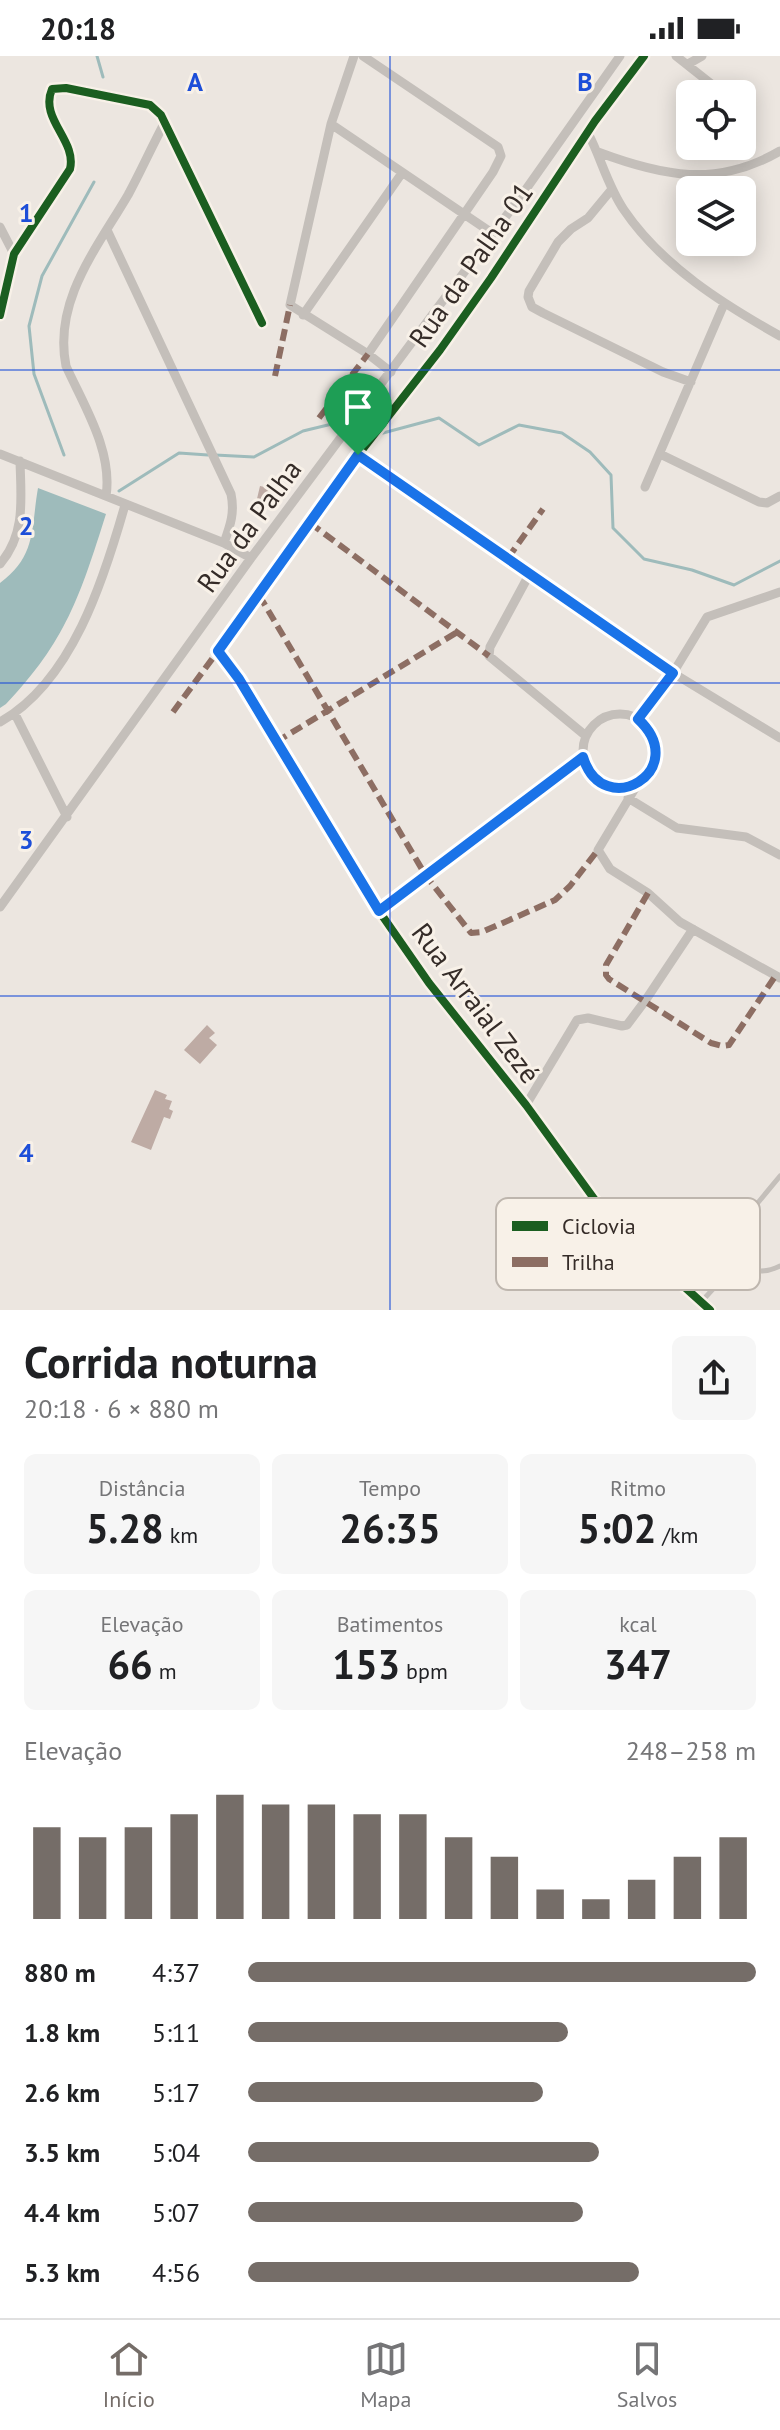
<!DOCTYPE html>
<html lang="pt">
<meta charset="utf-8">
<style>
body{margin:0;font-family:"PT Sans",sans-serif;background:#f6f6f6;color:#202124;height:100vh;display:flex;flex-direction:column;font-size:30px;white-space:nowrap}
*{box-sizing:border-box;margin:0}
p{font-size:26px;color:#757577}
.icon{flex:none;width:44px;height:44px;fill:none;stroke:currentColor;stroke-width:2;stroke-linecap:round;stroke-linejoin:round}
.map{position:relative;height:1254px;overflow:hidden}
.side{display:flex;flex-direction:column;background:#fff;flex:1}
.side>*{flex:none}
.controls{position:absolute;left:676px;top:24px;display:grid;gap:16px}
.controls a{display:grid;place-items:center;width:80px;height:80px;border-radius:12px;background:#fff;box-shadow:0 4px 20px #0003;font-size:40px}
.pin{position:absolute;display:grid;place-items:center;width:68px;height:68px;color:#fff;margin:-82px -34px;border-radius:50% 50% 50% 0;rotate:-45deg;box-shadow:0 0 8px #0007}
.pin .icon{rotate:45deg}
.round{display:grid;place-items:center;flex:none;width:84px;height:84px;border-radius:12px;background:#f6f6f6}
.headline{display:flex;align-items:center;justify-content:space-between;height:136px;padding:0 24px}
h1{font-size:44px;font-weight:800;line-height:60px}
.figures{display:grid;grid-template-columns:repeat(3,1fr);gap:12px;height:136px;padding:8px 24px}
.figures div{display:grid;align-content:center;border-radius:12px;background:#f6f6f6;text-align:center}
.figures b{font-size:40px;font-weight:800}
.figures small{font-size:22px;font-weight:400}
.figures p{font-size:22px}
.chart{height:224px;padding:16px 24px}
.chart p{display:flex;justify-content:space-between}
.chart svg{width:100%;height:144px;margin-top:8px;stroke:#756d68;stroke-width:6}
ul{padding:0 24px;list-style:none;font-size:26px}
li{display:grid;grid-template-columns:128px 96px 1fr;align-items:center;height:60px}
li i{height:20px;border-radius:10px;background:#756d68}
.status{display:flex;justify-content:space-between;align-items:center;height:56px;padding:0 40px;background:#fff;direction:ltr}
.status svg{height:22px;fill:currentColor}
.tab-bar{display:flex;justify-content:space-around;align-items:center;height:112px;border-top:2px solid #e0e0e0;background:#fff;font-size:22px;color:#757577}
.tab-bar a{display:grid;justify-items:center;gap:4px}
.tab-bar .active{color:#756d68}
.map>svg:first-child{display:block}
.water{fill:#9ebbbb}
.lines{fill:none;stroke-linecap:round;stroke-linejoin:round}
.stream{stroke:#9ebbbb;stroke-width:3}
.building{fill:#beaba4}
.lane{stroke:#c4bfba;stroke-width:5}
.street{stroke:#c4bfba;stroke-width:9}
.quiet{stroke:#8d6e63;stroke-width:6;stroke-dasharray:12 6;stroke-linecap:butt}
.cycleway-casing{stroke:#f8f1e8;stroke-width:13}
.cycleway{stroke:#1b5e20;stroke-width:8}
.route-casing{stroke:#fff;stroke-width:16}
.route{stroke:#1a73e8;stroke-width:10}
.grid{fill:none;stroke:#1d4ed8;stroke-width:2;stroke-opacity:0.55}
.labels{text-anchor:middle;stroke-width:6;stroke-linejoin:round;paint-order:stroke}
.street-label{font-size:28px;fill:#352c28;stroke:#f8f1e8}
.key{fill:#f8f1e8;stroke:#beb6ae;stroke-width:2}
.key-label{font-size:22px;fill:#352c28}
.grid-label{font-size:26px;text-anchor:middle;font-weight:bold;fill:#1d4ed8;stroke:#f8f1e8;stroke-width:6;stroke-linejoin:round;paint-order:stroke}
</style>
<div class="status"><b>20:18</b><svg viewBox="0 0 49 12"><path d="M0 12V9h3v3zM5 12V6h3v6zM10 12V3h3v9zM15 12V0h3v12zM26 1h20v11H26zM47 4h2v5h-2z"/></svg></div>
<div class="map">
<svg width="780" height="1254" viewBox="0 0 780 1254">
<rect width="100%" height="100%" fill="#ece6e0"/>
<path class="water" d="M38,432L106,458C80,540 66,585 6,648L0,652V527C37,500 31,471 38,432Z"/>
<g class="lines">
<path class="stream" d="M97,0L103,21
M383,377L439,362L479,389L519,369L562,377L590,396L611,419L613,472L644,503L692,514L734,529L780,505
M64,399L34,318L29,270L42,220L94,126
M215,399L254,401L303,375L332,368
M119,435L179,397L208,399"/>
</g>
<path class="building" d="M260,430L277,434L273,451L256,447Z
M207,969L215,977L209,982L217,989L200,1008L184,994Z
M155,1034L167,1039L165,1043L172,1045L169,1053L173,1055L170,1063L164,1061L151,1094L131,1086Z"/>
<g class="lines">
<path class="lane" d="M737,1207L730,1191L737,1172L780,1120
M702,1245L737,1207C752,1216 764,1218 780,1210"/>
<path class="street" d="M354,0L331,68L290,249L368,298L391,316
M363,0L498,91L501,100L493,116L368,298
M644,0L595,65L491,222L440,294L358,399L218,595L239,623L379,855L429,927L526,1049L595,1144L639,1190L710,1254
M676,0L724,38
M688,8L702,0
M742,52L748,58
M331,68L492,177
M588,77C601,102 608,131 624,154C662,210 723,248 780,280
M598,96C662,120 717,132 780,95
M612,133L588,162L571,173L558,186L529,235L528,241L532,251L543,257L663,316L691,326
M0,171L14,198
M107,174L231,438C235,457 230,470 224,487
M0,259L14,198L70,113C77,84 39,63 52,33L66,32L150,49L161,59L262,267
M303,259L402,117
M0,398L224,487L251,502
M660,398L759,446L767,447L780,440
M358,399L673,617L780,682
M645,431L724,248
M106,440C113,395 84,350 66,310C53,245 97,192 128,139C141,115 152,90 165,66
M0,508C26,478 21,443 20,405
M530,517L490,591L489,600L586,680
M15,658L67,761
M583 695a37 37 0 1 1 74 0a37 37 0 1 1-74 0Z
M638,663L673,617L707,561L780,536
M0,666C72,626 104,523 125,449
M637,729L598,794L610,813L648,837L680,866L780,922
M628,742L677,772L746,781L780,799
M0,851L251,502L524,136L620,0
M379,855L583,701
M526,1049L577,964L588,962L622,970L627,969L645,945L693,873"/>
<path class="quiet" d="M275,320L290,249
M319,362L368,298
M310,467L489,600
M508,502L543,453
M259,539L426,820L471,877L482,876L555,844L570,830L598,794
M173,656L218,595
M276,686L459,575
M648,837L606,909V919L609,923L711,987L722,990L729,989L776,919"/>
<g class="cycleway-casing">
<path id="cycleway" d="M644,0L595,65L491,222L440,294L358,399L218,595L239,623L379,855L429,927L526,1049L595,1144L639,1190L710,1254
M0,259L14,198L70,113C77,84 39,63 52,33L66,32L150,49L161,59L262,267"/>
</g>
<use href="#cycleway" class="cycleway"/>
</g>
<g class="lines">
<g class="route-casing">
<path id="route" d="M358,399L673,617L638,663C693,714 603,767 583,701L379,855L239,623L218,595Z"/>
</g>
<use href="#route" class="route"/>
</g>
<path class="grid" d="M390,0V1254M0,314H780M0,627H780M0,940H780"/>
<g class="labels">
<g class="street-label">
<text transform="translate(471 209) rotate(-55)" y="10">Rua da Palha 01</text>
<text transform="translate(249 470) rotate(-54)" y="10">Rua da Palha</text>
<text transform="translate(476 947) rotate(53)" y="10">Rua Arraial Zezé</text>
</g>
</g>
<rect x="496" y="1142" width="264" height="92" rx="12" class="key"/>
<rect x="512" y="1165" width="36" height="10" fill="#1b5e20"/>
<rect x="512" y="1201" width="36" height="10" fill="#8d6e63"/>
<g class="key-label">
<text x="562" y="1178">Ciclovia</text>
<text x="562" y="1214">Trilha</text>
</g>
<g class="grid-label">
<text x="195" y="35">A</text>
<text x="585" y="35">B</text>
<text x="26" y="166">1</text>
<text x="26" y="479">2</text>
<text x="26" y="793">3</text>
<text x="26" y="1106">4</text>
</g>
</svg>
<div class="controls">
<a><svg class="icon" aria-label="locate" viewBox="0 0 24 24"><circle cx="12" cy="12" r="6"/><path d="M12 2v4M12 18v4M2 12h4M18 12h4"/></svg></a>
<a><svg class="icon" aria-label="layers" viewBox="0 0 24 24"><path d="M12 4l9 5-9 5-9-5zM3 14l9 5 9-5"/></svg></a>
</div>
<div class="pin" style="left:358px;top:399px;background:#1e9e55"><svg class="icon" aria-label="arrive" viewBox="0 0 24 24"><path d="M6 21V4h12l-3 4 3 4H6"/></svg></div>
</div>
<section class="side">
<div class="headline"><div><h1>Corrida noturna</h1><p>20:18 · 6 × 880 m</p></div><a class="round"><svg class="icon" aria-label="share" viewBox="0 0 24 24"><path d="M12 15V3M7 8l5-5 5 5M5 13v7h14v-7"/></svg></a></div>
<div class="figures">
<div><p>Distância</p><b>5.28<small> km</small></b></div>
<div><p>Tempo</p><b>26:35</b></div>
<div><p>Ritmo</p><b>5:02<small> /km</small></b></div>
</div>
<div class="figures">
<div><p>Elevação</p><b>66<small> m</small></b></div>
<div><p>Batimentos</p><b>153<small> bpm</small></b></div>
<div><p>kcal</p><b>347</b></div>
</div>
<div class="chart"><p><span>Elevação</span>248–258 m</p>
<svg viewBox="0 0 160 44" preserveAspectRatio="none"><path d="M5 44V16M15 44V19M25 44V16M35 44V12M45 44V6M55 44V9M65 44V9M75 44V12M85 44V12M95 44V19M105 44V25M115 44V35M125 44V38M135 44V32M145 44V25M155 44V19"/></svg>
</div>
<ul>
<li><b>880 m</b>4:37<i style="width:100%"></i></li>
<li><b>1.8 km</b>5:11<i style="width:63%"></i></li>
<li><b>2.6 km</b>5:17<i style="width:58%"></i></li>
<li><b>3.5 km</b>5:04<i style="width:69%"></i></li>
<li><b>4.4 km</b>5:07<i style="width:66%"></i></li>
<li><b>5.3 km</b>4:56<i style="width:77%"></i></li>
</ul>
</section>
<nav class="tab-bar">
<a class="active"><svg class="icon" aria-label="home" viewBox="0 0 24 24"><path d="M3 11l9-7 9 7M6 9v11h12V9"/></svg>Início</a>
<a><svg class="icon" aria-label="map" viewBox="0 0 24 24"><path d="M3 6l6-2 6 2 6-2v14l-6 2-6-2-6 2zM9 4v14M15 6v14"/></svg>Mapa</a>
<a><svg class="icon" aria-label="saved" viewBox="0 0 24 24"><path d="M7 4h10v16l-5-4-5 4z"/></svg>Salvos</a>
</nav>
